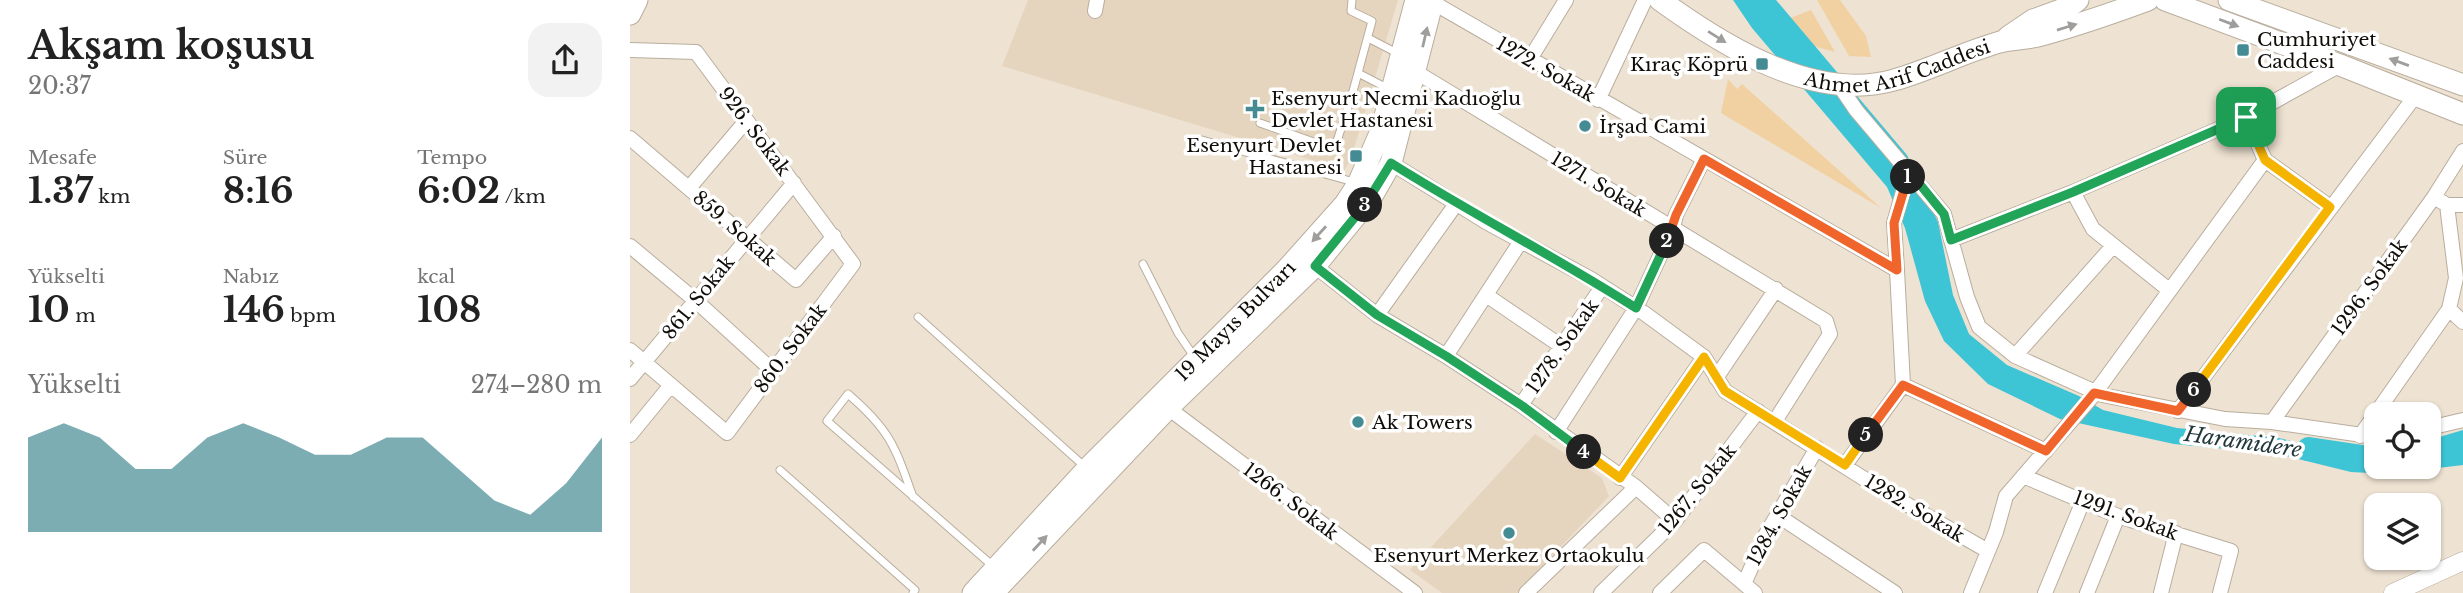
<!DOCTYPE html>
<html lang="tr">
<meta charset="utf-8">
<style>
body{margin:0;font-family:"Libre Baskerville",serif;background:#f2f2f2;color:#222;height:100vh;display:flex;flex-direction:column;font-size:26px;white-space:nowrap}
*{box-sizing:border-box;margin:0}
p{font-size:23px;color:#767676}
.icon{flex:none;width:38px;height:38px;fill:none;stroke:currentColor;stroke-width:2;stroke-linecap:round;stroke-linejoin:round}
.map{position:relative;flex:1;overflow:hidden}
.sheet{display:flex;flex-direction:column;background:#fff;width:630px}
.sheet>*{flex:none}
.controls{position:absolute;left:1734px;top:402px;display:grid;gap:14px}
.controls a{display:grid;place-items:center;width:77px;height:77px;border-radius:14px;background:#fff;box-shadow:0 2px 5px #0004;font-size:35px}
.pin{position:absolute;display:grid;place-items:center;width:60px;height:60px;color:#fff;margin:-30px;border-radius:14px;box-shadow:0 4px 10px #0006}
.km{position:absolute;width:35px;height:35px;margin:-18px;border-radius:50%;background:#222;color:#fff;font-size:19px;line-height:35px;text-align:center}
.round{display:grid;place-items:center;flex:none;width:74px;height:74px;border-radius:21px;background:#f2f2f2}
.overview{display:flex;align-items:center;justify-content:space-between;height:119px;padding:0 28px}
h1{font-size:38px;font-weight:800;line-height:52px}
.stats{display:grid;grid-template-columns:repeat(3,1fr);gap:10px;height:119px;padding:7px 28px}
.stats div{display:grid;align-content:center}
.stats b{font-size:35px;font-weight:800}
.stats small{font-size:19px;font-weight:400}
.stats p{font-size:19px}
.chart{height:196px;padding:14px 28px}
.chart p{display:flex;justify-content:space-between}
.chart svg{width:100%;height:126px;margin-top:7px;fill:#448b94;opacity:.7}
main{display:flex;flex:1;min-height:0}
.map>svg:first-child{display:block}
.built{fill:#e5d5be}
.green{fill:#f1d1a2}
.water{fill:#3dc4d5}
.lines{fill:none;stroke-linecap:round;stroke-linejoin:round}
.river{stroke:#3dc4d5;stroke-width:24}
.service-casing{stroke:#b9ae9e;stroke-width:9}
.minor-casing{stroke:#b9ae9e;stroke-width:16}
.tertiary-casing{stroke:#b9ae9e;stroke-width:19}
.secondary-casing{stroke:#b9ae9e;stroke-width:23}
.service{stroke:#fff;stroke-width:7}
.minor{stroke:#fff;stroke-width:14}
.tertiary{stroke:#fff;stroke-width:18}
.secondary{stroke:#fff;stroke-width:21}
.oneway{fill:#9f9e9c}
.split-1-casing{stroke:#fff;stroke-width:14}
.split-2-casing{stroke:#fff;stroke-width:14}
.split-3-casing{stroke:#fff;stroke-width:14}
.split-4-casing{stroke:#fff;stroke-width:14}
.split-5-casing{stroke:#fff;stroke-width:14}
.split-6-casing{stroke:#fff;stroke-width:14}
.split-7-casing{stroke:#fff;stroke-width:14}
.split-1{stroke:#22a559;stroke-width:9}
.split-2{stroke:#f0652b;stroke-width:9}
.split-3{stroke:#22a559;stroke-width:9}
.split-4{stroke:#22a559;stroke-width:9}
.split-5{stroke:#f5b400;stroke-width:9}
.split-6{stroke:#f0652b;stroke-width:9}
.split-7{stroke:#f5b400;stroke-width:9}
.poi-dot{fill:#448b94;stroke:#fff;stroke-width:2.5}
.labels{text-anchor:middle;stroke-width:7;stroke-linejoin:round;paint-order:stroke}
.poi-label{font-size:19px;fill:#100c07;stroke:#fff;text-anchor:start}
.street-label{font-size:19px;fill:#100c07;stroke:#fff}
.water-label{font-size:21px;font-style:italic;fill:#22383b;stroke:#fff}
</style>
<main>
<section class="sheet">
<div class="overview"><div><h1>Akşam koşusu</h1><p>20:37</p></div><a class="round"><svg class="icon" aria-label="share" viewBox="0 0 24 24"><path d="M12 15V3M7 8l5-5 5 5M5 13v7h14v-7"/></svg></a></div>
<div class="stats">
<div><p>Mesafe</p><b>1.37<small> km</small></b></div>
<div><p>Süre</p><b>8:16</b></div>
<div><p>Tempo</p><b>6:02<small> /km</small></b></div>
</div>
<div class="stats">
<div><p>Yükselti</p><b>10<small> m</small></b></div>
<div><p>Nabız</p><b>146<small> bpm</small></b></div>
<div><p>kcal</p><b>108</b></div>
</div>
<div class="chart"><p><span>Yükselti</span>274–280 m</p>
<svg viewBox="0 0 160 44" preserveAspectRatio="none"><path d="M0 44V11L10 6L20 11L30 22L40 22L50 11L60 6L70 11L80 17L90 17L100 11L110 11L120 22L130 33L140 38L150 27L160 11V44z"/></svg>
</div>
</section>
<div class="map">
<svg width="1833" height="593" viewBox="0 0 1833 593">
<rect width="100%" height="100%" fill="#eee2d2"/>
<path class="built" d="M398,0H768L723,152L715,170L372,66Z
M905,434L972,478L979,496L887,593H812L780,570Z"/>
<path class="green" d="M1187,0H1210L1236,36L1241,57L1219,56Z
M1181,10L1205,52L1128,31Z
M1098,79L1107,89L1112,84L1251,208L1091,113Z"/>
<path class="water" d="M1103,0H1146L1277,155L1308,222L1323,295L1339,334L1377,365L1449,396L1473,410L1547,428L1649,438L1731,459L1746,455V467H1799V440L1833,430V465L1758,474L1721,472L1648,454L1544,444L1430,419L1358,384L1314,341L1295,301L1275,228L1257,187L1122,28Z"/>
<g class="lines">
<path class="river" d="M1679,449L1746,459"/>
<g class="service-casing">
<path id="service" d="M738,38L769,54
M728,73L759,89
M630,123L692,145L701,146L707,141L722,95L742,21L721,11L722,0
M572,140L724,182
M513,264L548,333L565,358
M288,317L454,466
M150,470L285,590L283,593
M283,497C265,446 260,430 218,394L197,421L364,567"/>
</g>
<g class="minor-casing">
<path id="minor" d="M802,2L1267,270L1273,385L1416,451
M465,11L467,0
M0,50L66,52L223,264L97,433L0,350
M900,59L936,0
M786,72L1196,321L1200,334L1145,421
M1209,85L1226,110L1314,214L1337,297L1349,327L1385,356L1472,395L1595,419L1642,422L1746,437
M968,100L1015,0
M1616,117L1635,160L1700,207
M0,138L166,280L204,236
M761,163L856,222L961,279L1014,313L1074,357L1095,391L1252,490L1358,551
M59,188L116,121
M1443,192L1463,229L1539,290
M1804,197L1817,205L1826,278L1819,309L1833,322
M1817,205H1833
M1321,240L1443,192L1616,117L1710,65
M0,246L65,300L143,371
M685,266L747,315L816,356L891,405L1006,487L1045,521
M1267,270L1264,223L1279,171
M856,295L931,346
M747,315L826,204
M816,356L891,241
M1385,356L1483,246
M1086,378L1146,289
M0,379L164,183
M891,405L972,287
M538,408L785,593
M1548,411L1786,95
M1642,422L1804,197L1833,151
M1799,428L1833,420
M926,432L1006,308L1043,228L1046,215L1074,159
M0,435L41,385
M1730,436L1819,309
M1215,465L1273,385
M1393,476L1488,516L1601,551L1590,593
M990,478L1074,357
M1147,515L1265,593
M1114,584L1136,534L1187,448
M896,593L1006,487
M971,593L1045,521L1128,411
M1030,593L1074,550L1125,593
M1341,593L1366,532L1376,496L1462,397L1635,160
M1415,593L1453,501
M1457,593L1488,516
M1531,593L1546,533"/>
</g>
<g class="tertiary-casing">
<path id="tertiary" d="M1763,593L1833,561"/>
</g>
<g class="secondary-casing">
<g id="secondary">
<path id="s1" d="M1030,0C1092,45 1184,103 1264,80C1300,70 1334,52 1370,42C1383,39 1398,39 1412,35C1448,25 1483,13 1518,0"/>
<path d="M1535,0L1710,65L1833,114"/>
<path d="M1599,0L1833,85"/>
<path d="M0,14L7,0"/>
<path d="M1378,37L1403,20L1439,7L1448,0"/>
<path id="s2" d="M343,593L457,469L657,269L715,204L728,184L751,131L786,0"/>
<path d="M363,593L538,408L685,266L742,196L761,163L803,0"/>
</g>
</g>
<use href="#service" class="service"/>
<use href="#minor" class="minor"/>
<use href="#tertiary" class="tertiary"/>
<use href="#secondary" class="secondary"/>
</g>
<defs><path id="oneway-solid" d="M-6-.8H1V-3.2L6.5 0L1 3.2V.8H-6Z" transform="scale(1.75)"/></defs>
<g class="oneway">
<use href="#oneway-solid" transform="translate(1599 23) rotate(21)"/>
<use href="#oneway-solid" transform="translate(1437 27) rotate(-17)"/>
<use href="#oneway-solid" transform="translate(795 37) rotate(-77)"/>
<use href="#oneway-solid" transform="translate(1087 37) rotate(32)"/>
<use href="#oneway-solid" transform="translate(1769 62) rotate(-160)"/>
<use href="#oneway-solid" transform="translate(689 234) rotate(132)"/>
<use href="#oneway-solid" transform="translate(410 543) rotate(-47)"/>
</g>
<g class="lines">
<g class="split-1-casing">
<path id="split-1" d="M1278,177L1279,171L1314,214L1321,240L1443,192L1616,117"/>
</g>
<g class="split-2-casing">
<path id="split-2" d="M1037,241L1046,215L1074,159L1267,270L1264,223L1278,177"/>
</g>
<g class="split-3-casing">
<path id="split-3" d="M735,205L761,163C842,214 926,257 1006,308L1037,241"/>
</g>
<g class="split-4-casing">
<path id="split-4" d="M735,205L685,266L747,315L816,356L891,405L954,452"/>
</g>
<g class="split-5-casing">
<path id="split-5" d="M954,452L990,478L1074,357L1095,391L1215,465L1236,435"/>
</g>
<g class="split-6-casing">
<path id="split-6" d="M1236,435L1273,385L1416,451L1464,393L1548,411L1564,390"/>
</g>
<g class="split-7-casing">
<path id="split-7" d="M1564,390L1700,207L1635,160L1616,117"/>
</g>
<use href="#split-1" class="split-1"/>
<use href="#split-2" class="split-2"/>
<use href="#split-3" class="split-3"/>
<use href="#split-4" class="split-4"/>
<use href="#split-5" class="split-5"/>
<use href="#split-6" class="split-6"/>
<use href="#split-7" class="split-7"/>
</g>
<g class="poi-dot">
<rect x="1606" y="43" width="14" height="14" rx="3.5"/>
<rect x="1125" y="57" width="14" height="14" rx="3.5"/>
<path d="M621.5 98.5h7v7h7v7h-7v7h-7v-7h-7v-7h7z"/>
<circle cx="955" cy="126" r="7"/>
<rect x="719" y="149" width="14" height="14" rx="3.5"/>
<circle cx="728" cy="422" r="7"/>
<circle cx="879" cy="533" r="7"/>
</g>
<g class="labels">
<g class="poi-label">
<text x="1627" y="46">Cumhuriyet<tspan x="1627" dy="22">Caddesi</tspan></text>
<text x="1118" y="71" text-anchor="end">Kıraç Köprü</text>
<text x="641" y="105">Esenyurt Necmi Kadıoğlu<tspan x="641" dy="22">Devlet Hastanesi</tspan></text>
<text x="969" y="133">İrşad Cami</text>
<text x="712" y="152" text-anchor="end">Esenyurt Devlet<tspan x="712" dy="22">Hastanesi</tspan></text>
<text x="742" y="429">Ak Towers</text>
<text x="879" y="562" text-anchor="middle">Esenyurt Merkez Ortaokulu</text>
</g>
<g class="street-label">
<text dy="7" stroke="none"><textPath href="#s1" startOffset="261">Ahmet Arif Caddesi</textPath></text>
<text transform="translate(916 69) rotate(30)" y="7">1272. Sokak</text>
<text transform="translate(125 131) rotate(53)" y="7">926. Sokak</text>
<text transform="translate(969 184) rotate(31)" y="7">1271. Sokak</text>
<text transform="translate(105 228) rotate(41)" y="7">859. Sokak</text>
<text transform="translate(1739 287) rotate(-54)" y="7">1296. Sokak</text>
<text transform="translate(68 297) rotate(-51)" y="7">861. Sokak</text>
<text dy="7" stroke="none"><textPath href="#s2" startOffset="378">19 Mayıs Bulvarı</textPath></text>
<text transform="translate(932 346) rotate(-55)" y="7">1278. Sokak</text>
<text transform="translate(160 348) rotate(-53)" y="7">860. Sokak</text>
<text transform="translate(1067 489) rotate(-51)" y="7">1267. Sokak</text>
<text transform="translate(661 501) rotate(37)" y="7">1266. Sokak</text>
<text transform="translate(1285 508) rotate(31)" y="7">1282. Sokak</text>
<text transform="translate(1149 515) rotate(-61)" y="7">1284. Sokak</text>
<text transform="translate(1496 515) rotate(20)" y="7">1291. Sokak</text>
</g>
<g class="water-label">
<text transform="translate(1613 442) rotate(8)" y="7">Haramidere</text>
</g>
</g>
</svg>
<div class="controls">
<a><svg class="icon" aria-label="locate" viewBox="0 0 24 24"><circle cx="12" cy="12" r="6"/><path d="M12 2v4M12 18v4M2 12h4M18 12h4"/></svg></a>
<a><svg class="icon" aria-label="layers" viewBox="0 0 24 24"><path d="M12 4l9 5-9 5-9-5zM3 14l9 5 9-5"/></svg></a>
</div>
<div class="pin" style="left:1616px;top:117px;background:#1e9e55"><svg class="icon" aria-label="arrive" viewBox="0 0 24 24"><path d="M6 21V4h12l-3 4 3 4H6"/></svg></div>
<b class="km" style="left:1278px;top:177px">1</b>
<b class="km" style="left:1037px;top:241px">2</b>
<b class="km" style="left:735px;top:205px">3</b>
<b class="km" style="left:954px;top:452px">4</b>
<b class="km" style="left:1236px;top:435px">5</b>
<b class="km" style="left:1564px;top:390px">6</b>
</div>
</main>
